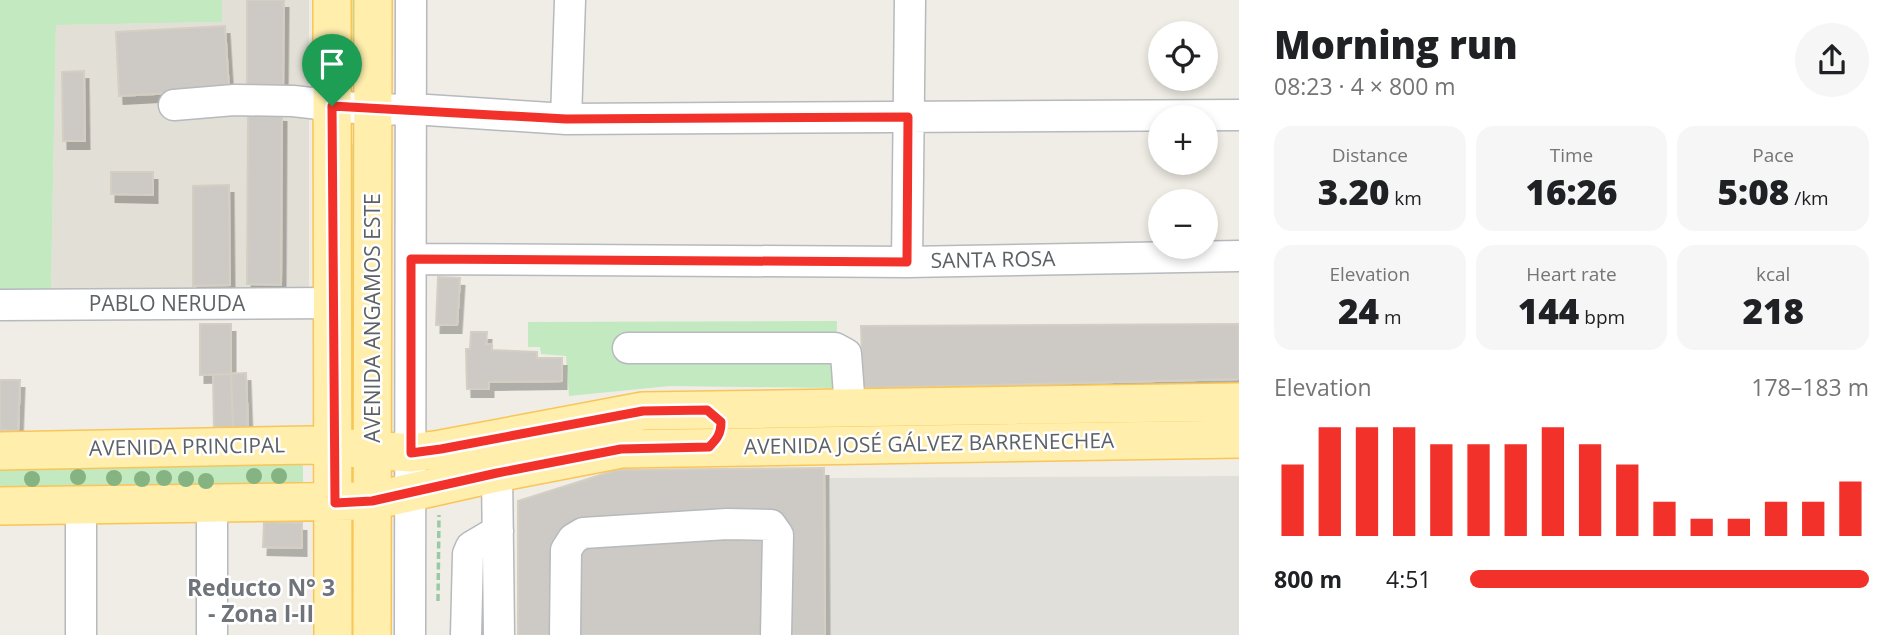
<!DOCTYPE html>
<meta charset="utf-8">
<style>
body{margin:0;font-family:"Open Sans",sans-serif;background:#f6f6f6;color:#202124;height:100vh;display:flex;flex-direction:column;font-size:26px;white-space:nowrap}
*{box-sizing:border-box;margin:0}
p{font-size:23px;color:#757577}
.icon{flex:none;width:38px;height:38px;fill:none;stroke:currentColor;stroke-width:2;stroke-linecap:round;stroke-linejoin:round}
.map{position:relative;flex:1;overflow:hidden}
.drawer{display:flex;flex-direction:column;background:#fff;width:665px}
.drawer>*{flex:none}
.fabs{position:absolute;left:1148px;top:21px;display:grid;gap:14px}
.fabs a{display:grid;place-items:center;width:70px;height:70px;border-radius:50%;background:#fff;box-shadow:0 4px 10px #0003;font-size:35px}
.pin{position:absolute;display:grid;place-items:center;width:60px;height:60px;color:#fff;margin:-72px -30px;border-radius:50% 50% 50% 0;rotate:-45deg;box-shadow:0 0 7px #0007}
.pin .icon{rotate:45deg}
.round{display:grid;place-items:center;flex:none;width:74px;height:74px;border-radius:37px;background:#f6f6f6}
.summary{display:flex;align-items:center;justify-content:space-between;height:119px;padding:0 35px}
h1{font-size:38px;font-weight:800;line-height:52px}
.metrics{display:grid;grid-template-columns:repeat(3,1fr);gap:10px;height:119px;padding:7px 35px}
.metrics div{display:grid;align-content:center;border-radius:18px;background:#f6f6f6;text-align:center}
.metrics b{font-size:35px;font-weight:800}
.metrics small{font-size:19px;font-weight:400}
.metrics p{font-size:19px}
.chart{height:196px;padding:14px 35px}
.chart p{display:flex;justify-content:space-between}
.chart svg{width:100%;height:126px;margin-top:7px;stroke:#f2322a;stroke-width:6}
ul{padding:0 35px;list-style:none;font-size:23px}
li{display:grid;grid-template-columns:112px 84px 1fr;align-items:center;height:52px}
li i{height:18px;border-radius:9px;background:#f2322a}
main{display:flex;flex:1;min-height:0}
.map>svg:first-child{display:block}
.industrial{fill:#e1dfda}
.education{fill:#e2dfd6}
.green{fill:#c3e9c1}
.building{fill:#cdcac5;stroke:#d5cfc3;stroke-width:2;filter:url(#shadow)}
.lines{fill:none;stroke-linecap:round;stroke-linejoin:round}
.minor-casing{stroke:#b6b9bd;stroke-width:33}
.major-casing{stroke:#f9c556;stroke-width:40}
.path{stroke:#99caa6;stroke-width:3.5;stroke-dasharray:7 3.5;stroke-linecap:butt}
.minor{stroke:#fff;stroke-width:30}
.major{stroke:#ffeeac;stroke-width:37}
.tree{fill:#86b382}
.route-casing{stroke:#fff;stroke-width:14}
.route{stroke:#f2322a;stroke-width:9}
.labels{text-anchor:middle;stroke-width:5;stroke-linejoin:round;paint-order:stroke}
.street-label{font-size:21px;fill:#5d6267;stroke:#fff}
.neighbourhood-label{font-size:23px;font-weight:bold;fill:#6e7479;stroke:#fff}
</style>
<main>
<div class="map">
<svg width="1239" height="635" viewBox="0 0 1239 635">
<defs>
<filter id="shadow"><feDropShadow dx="4.5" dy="8" stdDeviation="0" flood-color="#0004"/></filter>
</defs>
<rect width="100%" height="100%" fill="#f0ede6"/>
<path class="industrial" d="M1239,476V635H830V478Z"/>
<path class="education" d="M222,0H309V290L51,292L56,25L221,22Z"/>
<path class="green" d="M0,0H222V22L56,25L51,292H0Z
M349,0H359V79H349Z
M350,144L361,145L358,291L347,263Z
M837,321L836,388L670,386L569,396L566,356L541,354L540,347H528V322Z
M297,457L303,466V486L0,494V462Z"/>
<path class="building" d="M247,0H284L283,91H247Z
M225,26L229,90L119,96L116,32Z
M84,71L85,141H63L62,72Z
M248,113L282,114L281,285L247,284Z
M111,172H153V195L111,194Z
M229,185L230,285L193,286V186Z
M438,277L460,278L457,325H436Z
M200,324H231V374L200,375Z
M1239,324V379L863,388L861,326Z
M471,332H487L486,344H492V350L537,352V358H562V381L489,382V389H467L466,349H470Z
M246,373L248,429L233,430L231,374Z
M231,374L233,430H214L213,375Z
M0,380H20L18,431L0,430Z
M824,468L825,635H518V501L616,470Z
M264,522L302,523V548L263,547Z"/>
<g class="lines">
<g class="minor-casing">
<path id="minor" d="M174,105L234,100L293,101L374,110L412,109L566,119L1239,115
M566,119L570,0
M411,259L907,262L1239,256
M907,262L910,0
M0,305L333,303
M628,348H835L846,354L850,408
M497,473L499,635
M81,506V635
M212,635V504
M410,635L411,0
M466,635L468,554L471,547L498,531
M565,635L566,550L573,539L583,533L727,524L771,525L778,535L776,635"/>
</g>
<g class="major-casing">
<path id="major" d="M332,0L333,635
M0,451L310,445L411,453L441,449L643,411L1239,402
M0,506L372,501L497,473L621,449L1239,439
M372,635L373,0"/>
</g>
<path class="path" d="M438,601L439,515"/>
<use href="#minor" class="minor"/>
<use href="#major" class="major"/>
</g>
<g class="tree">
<circle cx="254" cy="476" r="8"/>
<circle cx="279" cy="476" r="8"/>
<circle cx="78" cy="477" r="8"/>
<circle cx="114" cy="478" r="8"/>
<circle cx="164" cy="478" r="8"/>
<circle cx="32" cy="479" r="8"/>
<circle cx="142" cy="479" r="8"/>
<circle cx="186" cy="479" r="8"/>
<circle cx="206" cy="481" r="8"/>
</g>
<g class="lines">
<g class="route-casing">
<path id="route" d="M332,106L566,119L908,117L907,262L411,259V453L441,449L643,411L707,410L721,422C721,434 717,439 709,447L621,449L497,473L372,501L335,503Z"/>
</g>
<use href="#route" class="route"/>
</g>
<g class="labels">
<g class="street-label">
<text transform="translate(993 260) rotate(-1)" y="7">SANTA ROSA</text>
<text x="167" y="311">PABLO NERUDA</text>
<text transform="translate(373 318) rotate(-90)" y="7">AVENIDA ANGAMOS ESTE</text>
<text transform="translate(929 444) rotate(-1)" y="7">AVENIDA JOSÉ GÁLVEZ BARRENECHEA</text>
<text transform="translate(187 447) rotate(-1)" y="7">AVENIDA PRINCIPAL</text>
</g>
<g class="neighbourhood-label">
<text x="261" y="596">Reducto N° 3<tspan x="261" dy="26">- Zona I-II</tspan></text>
</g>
</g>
</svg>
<div class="fabs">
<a><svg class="icon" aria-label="locate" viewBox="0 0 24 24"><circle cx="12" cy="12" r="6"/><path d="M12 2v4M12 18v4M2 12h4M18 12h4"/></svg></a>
<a>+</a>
<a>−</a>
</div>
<div class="pin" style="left:332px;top:106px;background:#1e9e55"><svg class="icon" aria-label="arrive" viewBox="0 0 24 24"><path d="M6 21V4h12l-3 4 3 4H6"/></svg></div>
</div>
<section class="drawer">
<div class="summary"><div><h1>Morning run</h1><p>08:23 · 4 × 800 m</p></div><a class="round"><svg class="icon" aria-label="share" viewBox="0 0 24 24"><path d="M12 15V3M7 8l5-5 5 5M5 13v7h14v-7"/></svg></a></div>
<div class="metrics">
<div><p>Distance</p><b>3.20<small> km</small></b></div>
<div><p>Time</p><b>16:26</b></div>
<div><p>Pace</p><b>5:08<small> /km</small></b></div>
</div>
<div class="metrics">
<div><p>Elevation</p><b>24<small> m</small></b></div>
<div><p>Heart rate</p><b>144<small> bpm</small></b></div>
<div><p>kcal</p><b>218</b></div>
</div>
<div class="chart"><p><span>Elevation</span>178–183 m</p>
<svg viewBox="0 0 160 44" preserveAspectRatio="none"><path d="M5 44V19M15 44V6M25 44V6M35 44V6M45 44V12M55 44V12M65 44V12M75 44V6M85 44V12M95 44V19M105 44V32M115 44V38M125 44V38M135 44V32M145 44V32M155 44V25"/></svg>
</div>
<ul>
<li><b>800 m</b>4:51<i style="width:100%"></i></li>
</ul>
</section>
</main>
